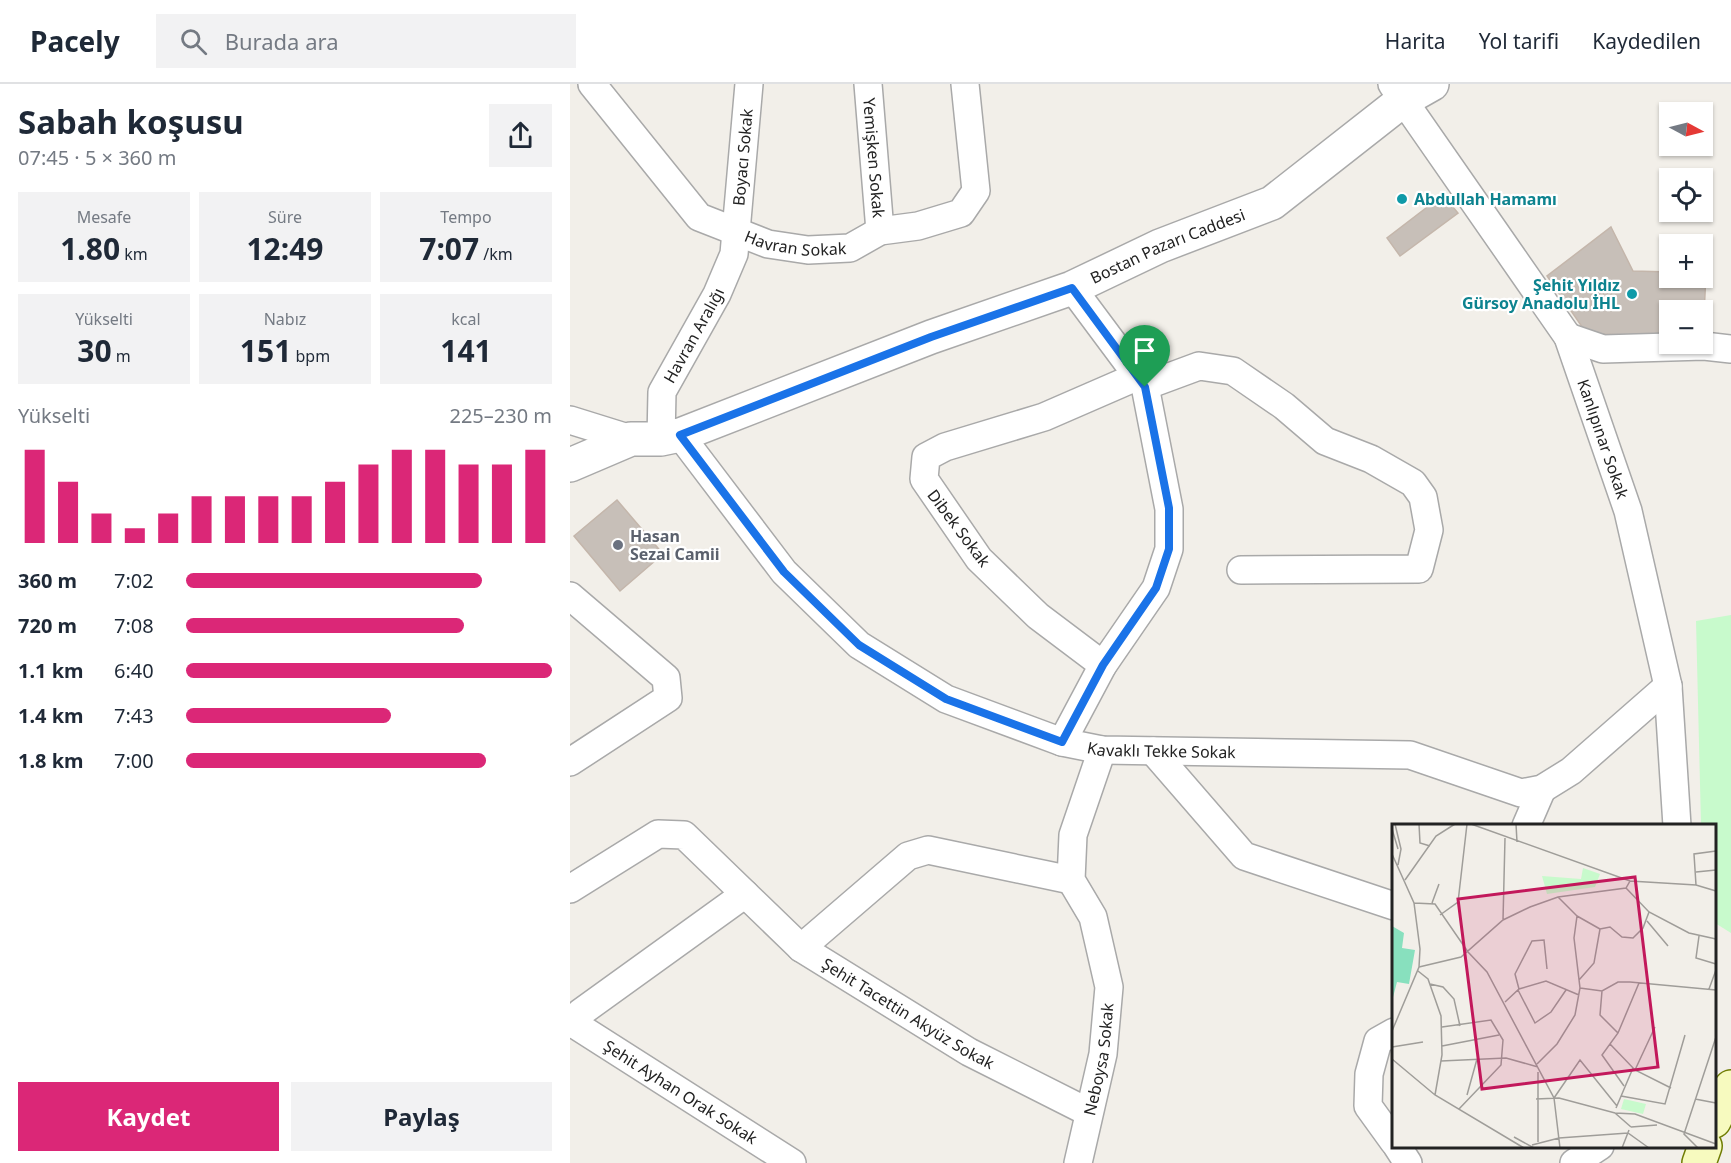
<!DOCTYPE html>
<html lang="tr">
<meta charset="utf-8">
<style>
body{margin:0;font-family:"Noto Sans",sans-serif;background:#f2f2f3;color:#1f2937;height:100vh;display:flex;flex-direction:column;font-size:22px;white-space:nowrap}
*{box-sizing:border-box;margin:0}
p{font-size:20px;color:#747a83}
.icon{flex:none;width:33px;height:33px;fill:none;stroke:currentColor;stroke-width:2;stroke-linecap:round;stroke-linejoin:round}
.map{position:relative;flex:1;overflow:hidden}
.details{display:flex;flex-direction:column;background:#fff;width:570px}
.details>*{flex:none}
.needle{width:39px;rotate:97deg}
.fabs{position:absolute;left:1089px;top:18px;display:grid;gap:12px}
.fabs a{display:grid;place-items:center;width:54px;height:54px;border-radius:0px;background:#fff;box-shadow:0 2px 4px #0004;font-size:30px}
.pin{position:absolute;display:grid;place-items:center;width:51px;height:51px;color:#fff;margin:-62px -26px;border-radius:50% 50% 50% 0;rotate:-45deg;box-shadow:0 0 6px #0007}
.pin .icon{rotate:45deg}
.round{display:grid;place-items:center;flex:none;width:63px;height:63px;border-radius:0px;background:#f2f2f3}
.summary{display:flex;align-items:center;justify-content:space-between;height:102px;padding:0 18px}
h1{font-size:33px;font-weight:700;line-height:45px}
.figures{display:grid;grid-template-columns:repeat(3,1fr);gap:9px;height:102px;padding:6px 18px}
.figures div{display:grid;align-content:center;border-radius:0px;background:#f2f2f3;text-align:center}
.figures b{font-size:30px;font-weight:700}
.figures small{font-size:16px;font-weight:400}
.figures p{font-size:16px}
.chart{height:168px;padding:12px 18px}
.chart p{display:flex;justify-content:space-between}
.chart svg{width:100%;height:108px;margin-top:6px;stroke:#db2777;stroke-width:6}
.button{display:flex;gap:12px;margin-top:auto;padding:12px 18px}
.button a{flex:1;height:69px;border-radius:0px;background:#db2777;color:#fff;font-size:24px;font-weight:700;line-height:69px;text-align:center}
.button a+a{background:#f2f2f3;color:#1f2937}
ul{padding:0 18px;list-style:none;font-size:20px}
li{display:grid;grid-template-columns:96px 72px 1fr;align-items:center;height:45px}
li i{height:15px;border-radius:8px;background:#db2777}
header{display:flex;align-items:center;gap:36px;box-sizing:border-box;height:84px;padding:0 30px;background:#fff;border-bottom:2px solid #e0e1e3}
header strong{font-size:28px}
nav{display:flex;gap:33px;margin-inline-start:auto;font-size:21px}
.search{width:420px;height:54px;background:#f2f2f3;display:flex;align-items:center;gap:15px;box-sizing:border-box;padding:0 21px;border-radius:0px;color:#747a83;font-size:22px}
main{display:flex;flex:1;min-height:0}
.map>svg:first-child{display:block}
.park{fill:#c8facc}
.building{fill:#c7bfb8;stroke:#c4b6ab;stroke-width:1.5}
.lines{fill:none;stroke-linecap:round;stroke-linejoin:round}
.minor-casing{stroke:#a9a9a9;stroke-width:30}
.tertiary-casing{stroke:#a9a9a9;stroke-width:36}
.secondary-casing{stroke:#707d05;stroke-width:36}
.minor{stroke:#fff;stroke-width:27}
.tertiary{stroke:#fff;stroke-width:33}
.secondary{stroke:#f7fabf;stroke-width:33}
.route-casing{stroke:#fff;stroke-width:12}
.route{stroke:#1a73e8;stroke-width:8}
.culture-dot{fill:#0f9aa8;stroke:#fff;stroke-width:2}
.worship-dot{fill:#6b7280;stroke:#fff;stroke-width:2}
.labels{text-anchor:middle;stroke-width:4.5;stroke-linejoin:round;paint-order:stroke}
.street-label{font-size:16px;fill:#222;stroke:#fff}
.culture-label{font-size:16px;font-weight:bold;fill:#0d838f;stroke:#fff;text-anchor:start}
.worship-label{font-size:16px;font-weight:bold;fill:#5b616d;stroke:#fff;text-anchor:start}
.inset-road{fill:none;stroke:#9f9d99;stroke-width:1.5}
.view{fill:#c2185b;fill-opacity:0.15;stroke:#c2185b;stroke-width:3}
.inset-edge{fill:none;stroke:#222;stroke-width:3}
</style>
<header>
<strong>Pacely</strong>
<div class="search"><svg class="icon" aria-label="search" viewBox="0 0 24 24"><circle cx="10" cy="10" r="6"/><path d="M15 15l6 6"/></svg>Burada ara</div>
<nav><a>Harita</a><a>Yol tarifi</a><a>Kaydedilen</a></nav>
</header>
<main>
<section class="details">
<div class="summary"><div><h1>Sabah koşusu</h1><p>07:45 · 5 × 360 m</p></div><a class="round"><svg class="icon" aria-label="share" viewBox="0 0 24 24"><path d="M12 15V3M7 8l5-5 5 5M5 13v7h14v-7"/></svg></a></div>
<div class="figures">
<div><p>Mesafe</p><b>1.80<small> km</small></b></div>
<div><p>Süre</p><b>12:49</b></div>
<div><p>Tempo</p><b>7:07<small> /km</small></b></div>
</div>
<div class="figures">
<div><p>Yükselti</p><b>30<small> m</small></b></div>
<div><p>Nabız</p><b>151<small> bpm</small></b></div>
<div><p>kcal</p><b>141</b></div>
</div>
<div class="chart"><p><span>Yükselti</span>225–230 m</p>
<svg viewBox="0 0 160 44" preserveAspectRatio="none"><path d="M5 44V6M15 44V19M25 44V32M35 44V38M45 44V32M55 44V25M65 44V25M75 44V25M85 44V25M95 44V19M105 44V12M115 44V6M125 44V6M135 44V12M145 44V12M155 44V6"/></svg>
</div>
<ul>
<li><b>360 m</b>7:02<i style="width:81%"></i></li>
<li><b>720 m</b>7:08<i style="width:76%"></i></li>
<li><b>1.1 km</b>6:40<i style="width:100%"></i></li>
<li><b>1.4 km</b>7:43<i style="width:56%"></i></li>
<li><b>1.8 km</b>7:00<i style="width:82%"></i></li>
</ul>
<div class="button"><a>Kaydet</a><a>Paylaş</a></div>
</section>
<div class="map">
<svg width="1161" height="1079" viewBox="0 0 1161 1079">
<rect width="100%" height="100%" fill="#f2efe9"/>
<path class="park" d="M1161,531V849L1145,839L1144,742L1131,741L1126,537Z"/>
<path class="building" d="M873,111L888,129L830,172L817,154Z
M1041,143L1063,187L1100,188V194H1132V189H1136L1133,253L1132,226H1100V252L1017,250L977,192Z
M47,416L93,470L50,507L4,452Z"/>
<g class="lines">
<g class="minor-casing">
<g id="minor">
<path id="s1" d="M22,0L129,133L198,160L238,166L280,164L310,147L348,142L391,129L406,107L395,0"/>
<path id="s2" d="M298,0L310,147"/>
<path id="s3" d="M822,0L998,253L1058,427L1098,602L1107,742"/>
<path d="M998,253L1033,265L1134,262L1161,265"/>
<path d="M575,302L629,282L663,287L714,322L755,357L801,375L843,399L853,413L859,446L849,485L671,486"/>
<path d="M0,336L61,355"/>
<path id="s4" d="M110,351L214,488L289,561L376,615L492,658L532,666L840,671L951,709L972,705L1001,687L1098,602"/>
<path id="s5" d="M91,355L92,308L147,210L164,170L179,0"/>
<path d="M0,512L96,594L98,614L0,678"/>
<path d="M533,581L468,532L409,475L354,395L356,373L375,363L474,333L566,293"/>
<path d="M492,658L533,581L586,504L599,465V425L575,302L502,204"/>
<path d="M583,667L674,772L824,822"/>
<path d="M956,742L972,705"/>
<path id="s6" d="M0,805L88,750L114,751L231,864L399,968L518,1028"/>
<path d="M231,864L338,772L358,766L501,796"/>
<path id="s7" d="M1,938L222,1079"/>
<path d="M0,940L10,929L175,810"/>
<path d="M824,948L808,957L799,990L798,1022L824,1058"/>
<path d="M827,1062L838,1079"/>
<path id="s8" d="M508,1079L533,970L539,903L523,833L501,796L503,751L532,666"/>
<path d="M1004,1079L1030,1062"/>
</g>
</g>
<g class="tertiary-casing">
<g id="tertiary">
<path id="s9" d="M0,381L61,355H91L110,351L361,253L502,204L590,162L702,119L832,17L862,0"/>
</g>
</g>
<g class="secondary-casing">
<path id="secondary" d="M1144,1037L1161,1003
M1129,1079L1135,1062"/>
</g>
<use href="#minor" class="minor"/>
<use href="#tertiary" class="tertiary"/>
<use href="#secondary" class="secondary"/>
</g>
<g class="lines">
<g class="route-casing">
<path id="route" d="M502,204L575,303L599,424V465L586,504L533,581L492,658L376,615L289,561L214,488L110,351L361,253Z"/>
</g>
<use href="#route" class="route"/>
</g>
<g class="culture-dot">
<circle cx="832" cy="115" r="6"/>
<circle cx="1062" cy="210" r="6"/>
</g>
<circle class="worship-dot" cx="48" cy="461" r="6"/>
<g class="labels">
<g class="street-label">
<text dy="6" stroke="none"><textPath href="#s5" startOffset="300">Boyacı Sokak</textPath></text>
<text dy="6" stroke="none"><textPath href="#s2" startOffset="74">Yemişken Sokak</textPath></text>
<text dy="6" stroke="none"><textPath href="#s1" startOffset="272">Havran Sokak</textPath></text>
<text dy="6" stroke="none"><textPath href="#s9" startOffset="639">Bostan Pazarı Caddesi</textPath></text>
<text dy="6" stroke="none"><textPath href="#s5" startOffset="112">Havran Aralığı</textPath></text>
<text dy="6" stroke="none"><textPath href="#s3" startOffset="416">Kanlıpınar Sokak</textPath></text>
<text transform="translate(389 444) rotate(53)" y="6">Dibek Sokak</text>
<text dy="6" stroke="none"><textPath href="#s4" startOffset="603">Kavaklı Tekke Sokak</textPath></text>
<text dy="6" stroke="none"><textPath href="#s6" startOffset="418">Şehit Tacettin Akyüz Sokak</textPath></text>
<text dy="6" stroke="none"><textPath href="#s8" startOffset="106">Neboysa Sokak</textPath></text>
<text dy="6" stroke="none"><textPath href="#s7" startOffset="130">Şehit Ayhan Orak Sokak</textPath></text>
</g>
<g class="culture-label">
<text x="844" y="121">Abdullah Hamamı</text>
<text x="1050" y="207" text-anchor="end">Şehit Yıldız<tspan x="1050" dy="18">Gürsoy Anadolu İHL</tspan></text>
</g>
<g class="worship-label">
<text x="60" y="458">Hasan<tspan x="60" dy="18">Sezai Camii</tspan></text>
</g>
</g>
<g transform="translate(822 740)">
<rect width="324" height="324" fill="#f2efe9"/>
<path d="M191,44L208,50L203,63L155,70L150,52L189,55ZM232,275L254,280L251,290L229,285Z" fill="#c8facc"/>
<path d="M0,102L12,109L10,124L23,126L17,160L5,158L0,177Z" fill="#88e0be"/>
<path class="inset-road" d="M3,0L9,25L6,41M27,0L28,19L38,22M79,0L238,57L304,61L324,67M124,0L125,18M0,5L6,25M0,30L22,79L28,125L27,143L0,207M304,48L324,46M13,56L44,12L63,0M304,61L302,30L324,27M234,64L257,88L297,109L324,115M166,73L185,92M22,79L43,80L76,128L95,148L162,274L168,324M40,79L47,60M48,91L66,78L75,0M185,92L208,105M111,96L113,14M255,97L276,122M208,105L218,103L230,113L241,114L251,104L257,88M307,112L304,134L324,140M27,143L69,133L111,96L138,83L166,73L234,64L238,57M26,147L36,155L49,192L50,231L43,271M187,156L202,139L208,105M38,160L51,163L62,175L68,202M188,164L210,167L226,158H238L324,166M127,165L123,150L140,117L152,116L155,145M317,165L324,146M126,166L143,199L159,188L174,166M210,167L208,191L226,209M113,178L127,165L154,157L187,171M50,203L99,196L111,216L109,241L67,285M218,220L243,246L279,264M50,222L107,211M0,223L31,218M0,235L43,271L132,324M49,237L114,234L146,243M145,240L165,220L183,191L188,164L182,114L185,92M243,246L263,203M232,262L210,231L226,209L247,159M75,271L85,235M229,272L273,280L293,211M162,274L188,236L225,282M144,275L167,274L223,289L243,290L324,320M303,275L324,279M224,284L241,244M223,289L239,303M239,303L265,301M122,313L142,324M146,318V248M140,321L167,314L236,309L257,324M230,324L237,306M306,324L292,310L324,213"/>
<path class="view" d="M243,53L266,243L90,265L66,75Z"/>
<rect width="324" height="324" class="inset-edge"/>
</g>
</svg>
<div class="fabs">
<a><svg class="needle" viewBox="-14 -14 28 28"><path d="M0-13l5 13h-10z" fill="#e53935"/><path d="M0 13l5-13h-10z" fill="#747a83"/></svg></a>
<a><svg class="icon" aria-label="locate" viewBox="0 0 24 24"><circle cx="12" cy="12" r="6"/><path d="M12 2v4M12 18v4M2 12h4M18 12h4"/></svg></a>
<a>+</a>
<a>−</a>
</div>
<div class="pin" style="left:575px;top:303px;background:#1e9e55"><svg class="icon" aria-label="arrive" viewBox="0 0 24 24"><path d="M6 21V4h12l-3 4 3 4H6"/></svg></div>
</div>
</main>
